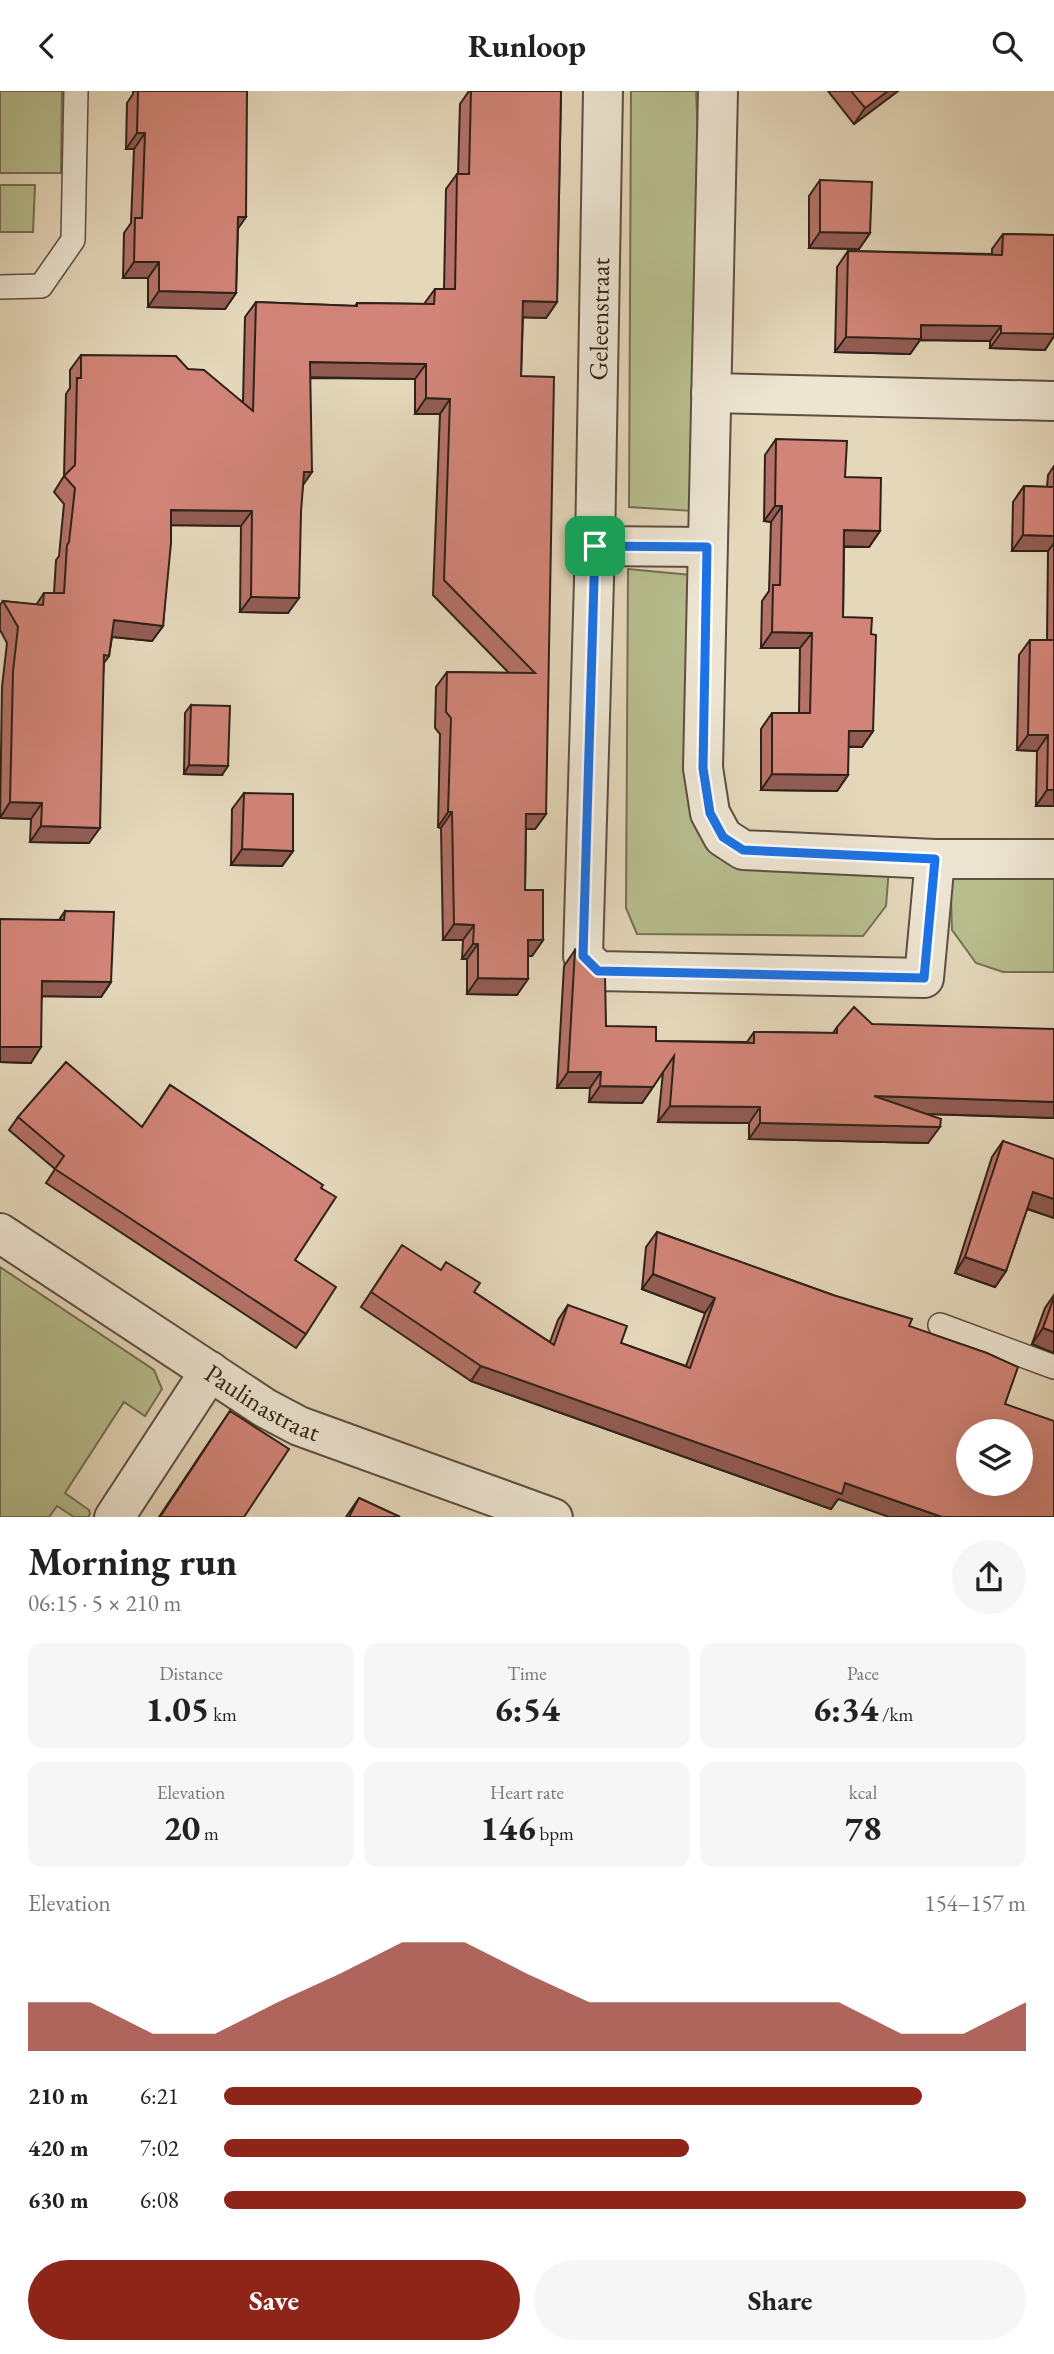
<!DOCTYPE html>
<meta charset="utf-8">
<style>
body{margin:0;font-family:"EB Garamond",serif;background:#f6f6f6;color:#222;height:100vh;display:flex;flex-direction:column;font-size:26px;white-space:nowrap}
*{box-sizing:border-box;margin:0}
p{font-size:23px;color:#767676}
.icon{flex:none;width:38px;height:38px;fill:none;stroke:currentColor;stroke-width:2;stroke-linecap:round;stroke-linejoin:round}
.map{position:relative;height:1426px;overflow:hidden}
.sheet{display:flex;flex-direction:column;background:#fff;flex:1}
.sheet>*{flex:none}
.buttons{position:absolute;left:956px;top:1328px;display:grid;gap:14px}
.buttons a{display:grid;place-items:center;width:77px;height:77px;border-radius:50%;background:#fff;box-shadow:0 7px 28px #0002;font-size:35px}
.pin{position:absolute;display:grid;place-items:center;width:60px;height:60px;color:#fff;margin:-30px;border-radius:14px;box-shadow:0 4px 10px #0006}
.round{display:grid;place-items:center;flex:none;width:74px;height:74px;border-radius:37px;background:#f6f6f6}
.headline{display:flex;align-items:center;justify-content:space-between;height:119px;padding:0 28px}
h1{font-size:38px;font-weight:700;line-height:52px}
.figures{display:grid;grid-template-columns:repeat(3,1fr);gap:10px;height:119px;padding:7px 28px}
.figures div{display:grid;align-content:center;border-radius:14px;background:#f6f6f6;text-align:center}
.figures b{font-size:35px;font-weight:700}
.figures small{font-size:19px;font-weight:400}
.figures p{font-size:19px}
.chart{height:196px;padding:14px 28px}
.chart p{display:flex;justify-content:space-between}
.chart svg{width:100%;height:126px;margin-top:7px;fill:#8f2418;opacity:.7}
.cta{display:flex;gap:14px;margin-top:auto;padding:14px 28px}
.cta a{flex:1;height:80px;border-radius:42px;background:#8f2418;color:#fff;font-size:28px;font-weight:700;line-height:80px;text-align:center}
.cta a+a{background:#f6f6f6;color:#222}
ul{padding:0 28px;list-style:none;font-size:23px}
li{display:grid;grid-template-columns:112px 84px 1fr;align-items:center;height:52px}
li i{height:18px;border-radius:9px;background:#8f2418}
header{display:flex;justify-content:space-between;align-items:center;height:91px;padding:0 28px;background:#fff;font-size:32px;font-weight:700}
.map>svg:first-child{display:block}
.green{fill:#b7bd8d;stroke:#747054;stroke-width:2}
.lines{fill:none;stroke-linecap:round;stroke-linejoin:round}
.service-casing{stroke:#5d4f42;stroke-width:26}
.minor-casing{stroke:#5d4f42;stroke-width:42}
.service{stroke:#ede5d2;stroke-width:23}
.minor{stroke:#ede5d2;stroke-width:38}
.wall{fill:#b47266;stroke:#30221a;stroke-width:2}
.shaded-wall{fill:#925c53;stroke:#30221a;stroke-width:2}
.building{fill:#d18477;stroke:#30221a;stroke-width:2;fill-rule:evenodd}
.route-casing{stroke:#fff;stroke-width:14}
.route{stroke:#1a73e8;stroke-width:9}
.labels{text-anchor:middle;stroke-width:5;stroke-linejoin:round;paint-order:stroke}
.street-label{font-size:26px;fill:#30221a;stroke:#ede5d2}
</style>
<header><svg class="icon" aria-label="back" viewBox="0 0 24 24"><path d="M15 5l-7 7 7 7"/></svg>Runloop<svg class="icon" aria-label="search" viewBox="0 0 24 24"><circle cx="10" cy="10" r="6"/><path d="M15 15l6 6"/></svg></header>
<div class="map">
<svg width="1054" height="1427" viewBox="0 0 1054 1427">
<rect width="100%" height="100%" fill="#e4d7ba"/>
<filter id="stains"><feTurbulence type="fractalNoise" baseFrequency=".00286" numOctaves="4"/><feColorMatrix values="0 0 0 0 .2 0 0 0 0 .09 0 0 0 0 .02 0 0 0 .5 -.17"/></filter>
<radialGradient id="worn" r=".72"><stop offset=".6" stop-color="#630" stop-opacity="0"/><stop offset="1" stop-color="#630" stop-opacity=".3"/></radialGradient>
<path class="green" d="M0,0H62L61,82H0Z
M631,0H696L699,66L693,420L629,416Z
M0,94H35L33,141H0Z
M628,478L691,484L702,745L889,777L886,815L863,845L637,843L626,817Z
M1054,777V881H1003L976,872L952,839L950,778Z
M0,1176L154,1279L162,1298L145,1325L124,1311L65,1402L89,1419L90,1423L88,1426H74L57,1415L49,1426H0Z"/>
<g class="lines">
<g class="service-casing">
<path id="service" d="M0,196L41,195L73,149L76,0
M940,1234L1054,1276"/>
</g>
<g class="minor-casing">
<g id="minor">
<path d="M603,0L595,455L583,865L598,880L924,887L935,768"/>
<path d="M718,0L703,677L710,722L723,746L743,759L935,768H1054"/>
<path d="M711,302L1054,310"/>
<path d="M595,455L707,456"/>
<path id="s1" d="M0,1142L265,1317L299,1335L553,1427"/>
<path d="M114,1427L210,1280"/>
</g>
</g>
<use href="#service" class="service"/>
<use href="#minor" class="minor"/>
</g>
<path class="wall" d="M133,0H247L238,138L236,202L225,218L148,216V187H123L124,142L131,132L134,58H126L127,12L133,3Z
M469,0H561L557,211L546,227L523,226L521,285L546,723L535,738H526L525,799L543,849L532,865H528L517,904L467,903V868H462L463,849H443L441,737L438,736L440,643L435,637L436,596L447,581L509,582L433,504L440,323H415V288L310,287L303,393L288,522L240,521L241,435L171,434L163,535L152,550L112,546L109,565L104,572L89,752L30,751L31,728L0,727L2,596L7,552L0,539V514L3,510L36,514L44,502H54L56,469L59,465L64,413L54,401L64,385L66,303L70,297V279L81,264L188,278L243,311L245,226L256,211L355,215L357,212L424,213L435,198H444L446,98L457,83H458L460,13Z
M828,0H898L854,33Z
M820,89L870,142L859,158L809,157V105Z
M1003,143L1054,144V245L1045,259L990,257V250L920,249L910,263L835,261L837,176L848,160L992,163V158Z
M776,348L845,386L880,440L869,456H844L843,526L871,543L873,640L862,656H848V684L837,700L761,699V638L772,622H799L800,557H761L762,510L769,500L771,431L764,430L765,364Z
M1054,375V715H1036L1037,660L1017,659L1019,564L1030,549H1047L1048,460H1012L1013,411L1024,395L1047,396L1048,384Z
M191,614L222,684L184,683L185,622Z
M244,702L293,760L282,775L231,774L232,718Z
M65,820L111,891L101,906L42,905L31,972L0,971L59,829Z
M575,859L606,935L656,950L747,951L754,941L833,942L837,936L872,933L1054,1027L925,1023L928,1052L749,1048V1032L658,1031L663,981L642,1012L589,1011L590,997H557L564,875Z
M170,994L321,1097L295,1169L306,1243L296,1257L46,1092L55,1078L9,1039L18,1026L142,1036Z
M1003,1050L1054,1127L1027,1118L1006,1180L995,1196L955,1182L992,1066Z
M657,1141L833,1204L838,1408L831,1418L471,1290L361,1216L392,1169L474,1201L550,1251L558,1229L568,1214L621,1252L686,1275L705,1222L642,1198L646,1156Z
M1054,1204V1262L1032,1253L1045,1217Z
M230,1320L244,1426H159L207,1354Z
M359,1407L400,1426H346Z"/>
<path class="shaded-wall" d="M888,0H898L854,33L865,17Z
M137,42H145L134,58H126Z
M238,126H246L235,142Z
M820,141L870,142L859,158L809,157Z
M134,171H159L148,187H123Z
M159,200L236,202L225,218L148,216Z
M523,210L557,211L546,227L513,226Z
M1054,230V245L1045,259L990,257L1001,242Z
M921,234L1001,235L990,250L920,249L910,263L835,261L846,246Z
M310,271L426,273L415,288L299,286Z
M426,307L450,308L440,323H415Z
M304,381H312L301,397Z
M775,415H782L771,431L764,430Z
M171,419L252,420L241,435L160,434Z
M844,439L880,440L869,456L833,455Z
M1023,444L1054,445V452L1048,460H1012Z
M251,506L299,507L288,522L240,521Z
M114,529L163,535L152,550L103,545Z
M772,541L812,542L800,557H761Z
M849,640H873L862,656L838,655Z
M1028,644H1048L1037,660L1017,659Z
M189,674L228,675L222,684L184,683Z
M772,683L848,684L837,700L761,699Z
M1047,699H1054V715H1036Z
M10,711L42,712L31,728L0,727Z
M448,721H452L441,737L438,736Z
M526,723H546L535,738H515Z
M41,735L100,737L89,752L30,751Z
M242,758L293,760L282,775L231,774Z
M454,833L474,834L463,849H443Z
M528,849H543L532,865L517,864Z
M473,853H478L467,868H462Z
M478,887L528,888L517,904L467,903Z
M42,890L111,891L101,906L32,905Z
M0,956H41L31,972L0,971Z
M568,981H601L590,997H557Z
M600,995L653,996L642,1012L589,1011Z
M874,1005L1054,1011V1027L863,1021Z
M670,1015L760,1016L749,1032L658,1031Z
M760,1032L940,1036L928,1052L749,1048Z
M1033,1101L1054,1108V1127L1022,1116Z
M965,1166L1006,1180L995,1196L955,1182Z
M653,1183L715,1207L705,1222L642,1198Z
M1043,1237L1054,1241V1262L1032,1253Z
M481,1275L845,1392L942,1426H889L838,1408L831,1418L471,1290Z"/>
<path class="building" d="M138,0H247L246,126H238L236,202L159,200V171H134L135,127H142L145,42H137Z
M471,0H561L557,211L523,210L521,285L554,286L546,723H526L525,799H543V849H528V888L478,887V853H473L474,834L454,833L452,721H448L451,627L446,621L447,581L535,582L444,489L450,308L426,307V273L310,271L312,381H304L301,421L299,507L251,506L252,420L171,419V452L163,535L114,529L109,565L104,564L100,737L41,735L42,712L10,711L13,581L18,536L3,510L43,514L44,502H64L67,454L69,451L75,397L64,385L75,374L77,287H81V264L176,265L188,278L204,279L253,320L256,211L357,215V212L434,213L435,198H455L457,83H469Z
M851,0H888L865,17Z
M820,89L872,91L870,142L820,141Z
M1003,143L1054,144V243L1001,242V235L921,234V248L846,246L848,160L1002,164Z
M776,348L847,350L845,386L881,387L880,440L844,439L843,526L872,527L871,543L876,544L873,640H849L848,684L772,683V622H810L812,542L772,541L773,494H780L782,415H775Z
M1024,395L1054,396V445L1023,444Z
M1030,549H1054V699H1047L1048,644H1028Z
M191,614L230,615L228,675L189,674Z
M244,702L293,703V760L242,758Z
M65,820L114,821L111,891L42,890L41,956H0V828L64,829Z
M575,859L594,880L605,885L606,935L656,936V950L754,952V941L837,942V936L854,916L872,933L1054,938V1011L874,1005L941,1028L940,1036L760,1032V1016L670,1015L674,965L653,996L600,995L601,981H568Z
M66,971L142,1036L170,994L323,1094L321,1097L336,1106L295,1169L336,1196L306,1243L55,1078L64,1065L18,1026Z
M1003,1050L1054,1068V1108L1033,1101L1006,1180L965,1166Z
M657,1141L833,1204L912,1228L909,1235L987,1262L1018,1276L1005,1313L1054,1330V1426H942L845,1392L842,1403L481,1275L371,1201L402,1154L441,1179L446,1171L480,1192L474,1201L554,1254L568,1214L627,1235L621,1252L690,1277L715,1207L653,1183ZM968,1340H1020V1393H968Z
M1054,1206V1241L1043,1237Z
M230,1320L289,1358L244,1426H160Z
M359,1407L400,1426H349Z"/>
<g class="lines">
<g class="route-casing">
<path id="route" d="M595,455L707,456L703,677L710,722L723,746L743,759L935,768L924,887L598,880L583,865Z"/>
</g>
<use href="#route" class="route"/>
</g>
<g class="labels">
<g class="street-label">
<text transform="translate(599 228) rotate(-89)" y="9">Geleenstraat</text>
<text dy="9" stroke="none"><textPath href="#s1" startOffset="313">Paulinastraat</textPath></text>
</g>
</g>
<rect width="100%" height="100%" filter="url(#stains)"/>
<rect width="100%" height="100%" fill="url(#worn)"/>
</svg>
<div class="buttons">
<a><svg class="icon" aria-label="layers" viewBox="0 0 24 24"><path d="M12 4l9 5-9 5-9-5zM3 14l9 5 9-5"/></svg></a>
</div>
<div class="pin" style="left:595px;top:455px;background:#1e9e55"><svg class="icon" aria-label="arrive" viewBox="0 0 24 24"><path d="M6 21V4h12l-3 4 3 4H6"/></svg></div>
</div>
<section class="sheet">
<div class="headline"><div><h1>Morning run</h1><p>06:15 · 5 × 210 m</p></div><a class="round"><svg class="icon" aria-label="share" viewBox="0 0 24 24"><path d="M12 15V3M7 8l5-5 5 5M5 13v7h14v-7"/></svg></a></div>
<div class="figures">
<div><p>Distance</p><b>1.05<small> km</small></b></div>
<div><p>Time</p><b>6:54</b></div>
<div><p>Pace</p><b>6:34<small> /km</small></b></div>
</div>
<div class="figures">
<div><p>Elevation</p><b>20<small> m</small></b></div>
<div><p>Heart rate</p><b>146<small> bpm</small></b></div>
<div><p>kcal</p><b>78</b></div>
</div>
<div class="chart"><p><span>Elevation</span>154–157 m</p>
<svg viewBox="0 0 160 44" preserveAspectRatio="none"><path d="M0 44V27L10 27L20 38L30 38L40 27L50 17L60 6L70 6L80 17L90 27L100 27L110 27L120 27L130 27L140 38L150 38L160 27V44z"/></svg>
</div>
<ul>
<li><b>210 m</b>6:21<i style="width:87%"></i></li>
<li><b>420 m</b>7:02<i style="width:58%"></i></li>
<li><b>630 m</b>6:08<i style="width:100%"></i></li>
</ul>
<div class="cta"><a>Save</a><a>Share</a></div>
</section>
